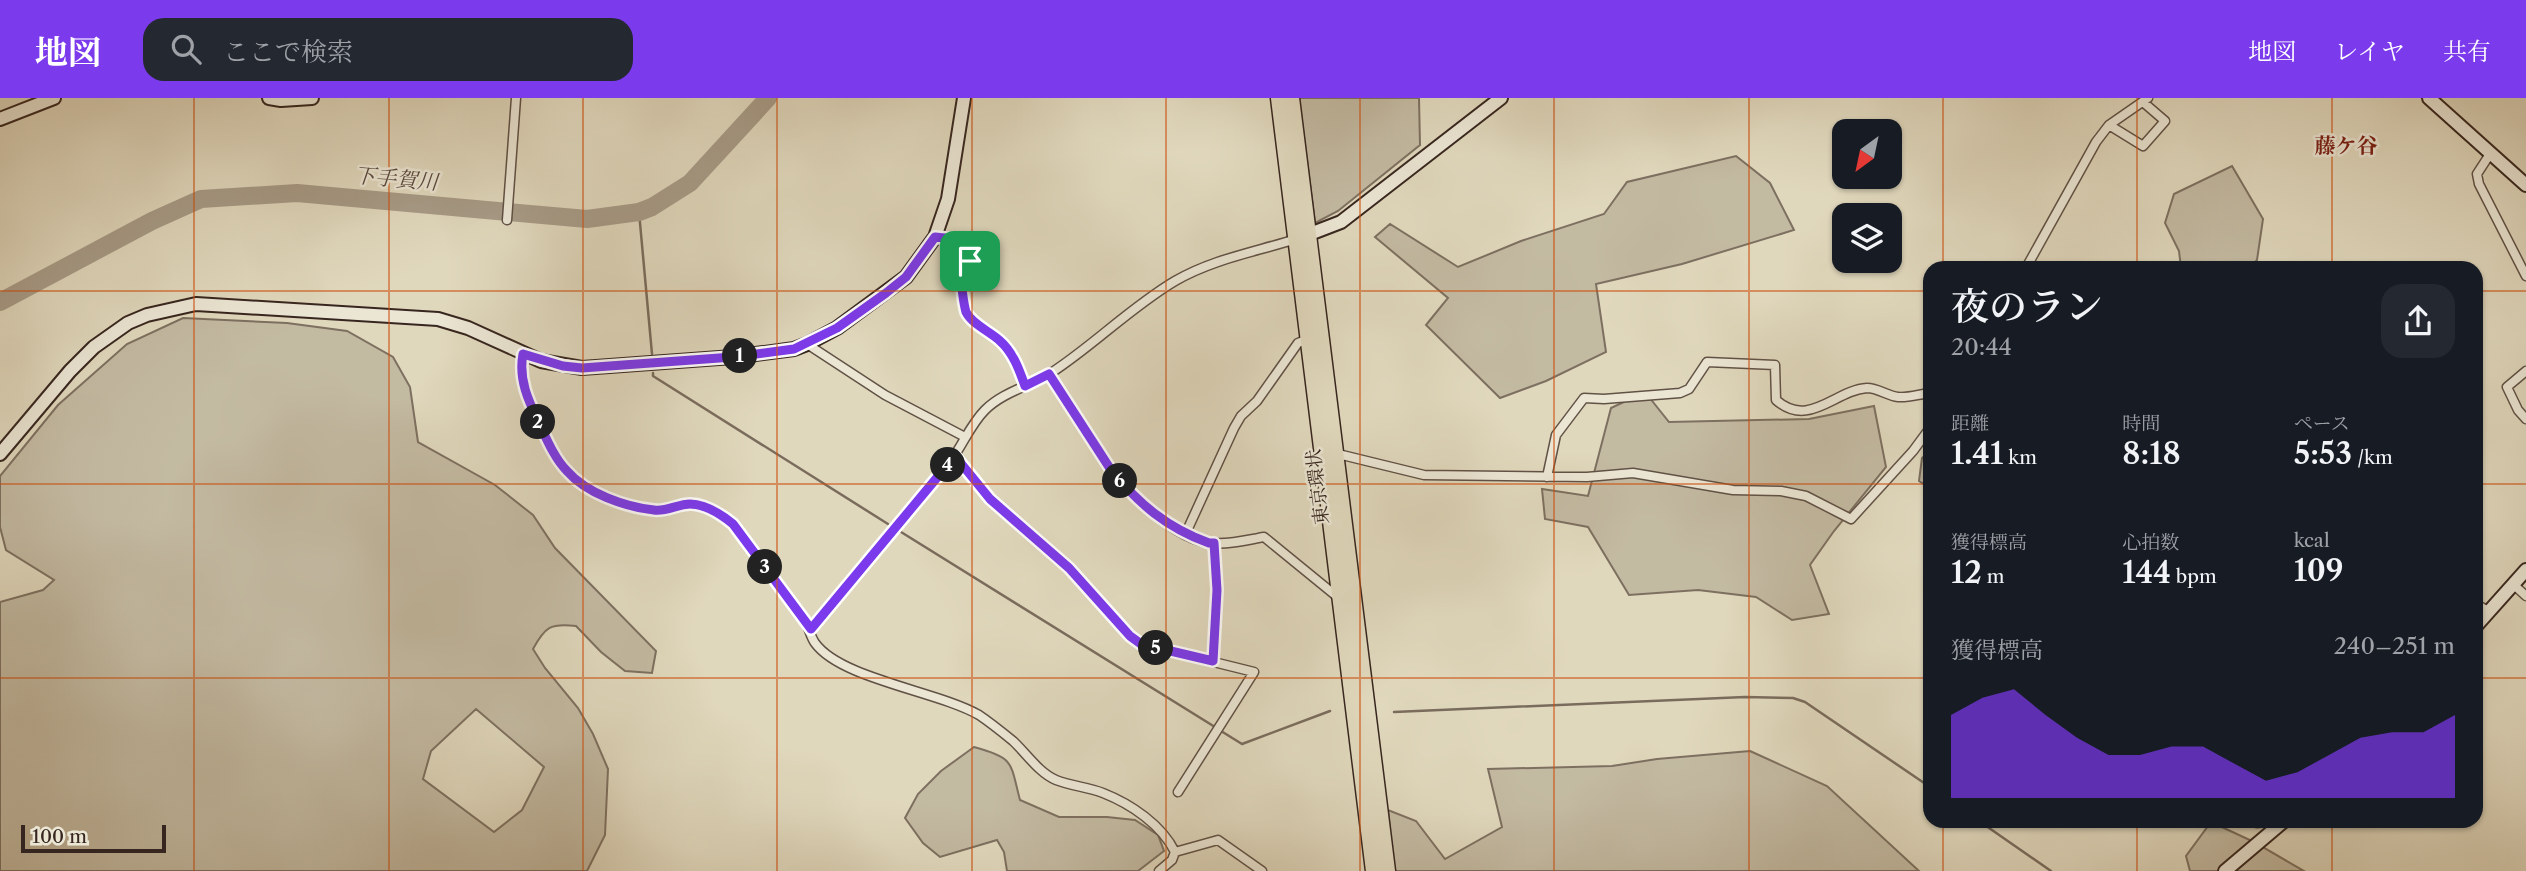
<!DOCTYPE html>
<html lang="ja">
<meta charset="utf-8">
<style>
body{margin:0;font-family:"Libre Caslon Text","Noto Serif JP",serif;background:#242831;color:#f1f3f6;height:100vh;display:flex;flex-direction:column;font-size:26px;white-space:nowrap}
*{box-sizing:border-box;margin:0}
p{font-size:23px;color:#9ea1a6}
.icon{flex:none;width:38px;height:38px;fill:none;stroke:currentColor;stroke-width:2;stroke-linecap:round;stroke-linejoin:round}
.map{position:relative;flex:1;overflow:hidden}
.drawer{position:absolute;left:1923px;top:163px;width:560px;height:567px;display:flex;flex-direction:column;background:#171b24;border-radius:21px;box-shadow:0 2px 5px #0004}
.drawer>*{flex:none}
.needle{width:46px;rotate:213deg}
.tools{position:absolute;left:1832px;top:21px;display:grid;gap:14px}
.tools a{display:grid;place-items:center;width:70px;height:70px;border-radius:14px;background:#171b24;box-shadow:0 2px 5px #0004;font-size:35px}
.scale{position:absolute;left:21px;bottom:18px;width:145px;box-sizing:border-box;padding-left:7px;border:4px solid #37261f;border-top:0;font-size:19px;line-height:24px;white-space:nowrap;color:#37261f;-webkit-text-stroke:5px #ebe6d4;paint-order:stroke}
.pin{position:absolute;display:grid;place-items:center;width:60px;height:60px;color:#fff;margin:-30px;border-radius:14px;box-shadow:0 4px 10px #0006}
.km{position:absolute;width:35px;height:35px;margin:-18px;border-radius:50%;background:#222;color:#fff;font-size:19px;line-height:35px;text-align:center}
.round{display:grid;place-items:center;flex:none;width:74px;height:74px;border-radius:21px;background:#242831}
.overview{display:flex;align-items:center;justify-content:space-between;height:119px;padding:0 28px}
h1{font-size:38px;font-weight:600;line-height:52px}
.figures{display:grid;grid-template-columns:repeat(3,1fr);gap:10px;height:119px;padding:7px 28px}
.figures div{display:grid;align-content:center}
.figures b{font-size:30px;font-weight:600}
.figures small{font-size:19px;font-weight:400}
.figures p{font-size:19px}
.chart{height:196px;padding:14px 28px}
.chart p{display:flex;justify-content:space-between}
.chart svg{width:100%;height:126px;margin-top:7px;fill:#7c3aed;opacity:.7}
header{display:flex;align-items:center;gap:42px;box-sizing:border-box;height:98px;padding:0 35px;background:#7c3aed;color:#fff}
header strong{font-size:33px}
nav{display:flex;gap:38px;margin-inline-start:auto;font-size:24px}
.search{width:490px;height:63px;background:#242831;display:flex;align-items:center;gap:18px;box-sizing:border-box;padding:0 24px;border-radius:21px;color:#9ea1a6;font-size:26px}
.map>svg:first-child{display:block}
.green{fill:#c3baa2;stroke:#7d7060;stroke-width:2;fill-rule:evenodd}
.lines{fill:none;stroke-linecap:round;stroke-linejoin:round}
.stream{stroke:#7a6c5d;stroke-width:2.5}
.river{stroke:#a79b87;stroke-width:18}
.street-casing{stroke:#615246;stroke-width:11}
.secondary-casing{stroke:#37261f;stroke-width:16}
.highway-casing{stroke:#37261f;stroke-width:19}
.street{stroke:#ebe6d4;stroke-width:8}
.secondary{stroke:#ebe6d4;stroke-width:12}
.highway{stroke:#e0d8bd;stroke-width:16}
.route-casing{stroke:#fff;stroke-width:14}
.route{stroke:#7c3aed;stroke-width:9}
.grid{fill:none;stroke:#cd510f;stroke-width:2;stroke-opacity:0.55}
.labels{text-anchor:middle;stroke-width:5;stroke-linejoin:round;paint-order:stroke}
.street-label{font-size:19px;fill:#37261f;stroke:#ebe6d4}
.neighbourhood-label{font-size:21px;font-weight:bold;fill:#7a1f14;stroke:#ebe6d4}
.water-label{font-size:21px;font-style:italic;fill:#59493e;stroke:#ebe6d4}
</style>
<header>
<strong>地図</strong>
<div class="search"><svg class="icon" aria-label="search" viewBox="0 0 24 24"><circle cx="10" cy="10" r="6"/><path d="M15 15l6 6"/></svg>ここで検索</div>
<nav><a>地図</a><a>レイヤ</a><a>共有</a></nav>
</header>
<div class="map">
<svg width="2526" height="773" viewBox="0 0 2526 773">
<rect width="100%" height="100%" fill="#e0d8bd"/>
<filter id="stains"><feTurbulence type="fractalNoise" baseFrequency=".00286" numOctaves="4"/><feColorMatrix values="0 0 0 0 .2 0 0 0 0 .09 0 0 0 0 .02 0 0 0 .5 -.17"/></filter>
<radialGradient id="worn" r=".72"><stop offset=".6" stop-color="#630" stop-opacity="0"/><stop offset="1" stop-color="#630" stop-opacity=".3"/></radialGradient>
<path class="green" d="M1299,0H1419L1420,47L1338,113L1315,125Z
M1736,58L1770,85L1794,132L1682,166L1596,186L1606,254L1546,283L1500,300L1426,227L1448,200L1375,139L1390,126L1458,169L1521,143L1604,116L1627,84Z
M2232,68L2263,121L2257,162L2250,170H2181L2179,153L2165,125L2174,96Z
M183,220L287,225L347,233L393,259L410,289L418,344L495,387L533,417L555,450L656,553L652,575L625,573L601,554L576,528C550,525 545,529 533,551L545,570L578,610L593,636L608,671L605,737L587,773H0V504L43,492L54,482L6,452L0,429V378L58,307L127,246ZM476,611L544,669L522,712L494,734L423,681L431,653Z
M1645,294L1669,324L1809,321L1874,308L1886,369L1834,433L1810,467L1829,516L1792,522L1756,499L1698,492L1629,497L1588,429L1545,421L1542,391L1588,398L1611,310Z
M1930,353V390L1919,383L1922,360Z
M974,649C1015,660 1010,664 1020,702L1059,719H1107L1135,722L1158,737L1164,753L1138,773H1007L1004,754L997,742L940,759L923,745L905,720L918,696L941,673Z
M1750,653L1827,688L1919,773H1394L1388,712L1416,723L1445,761L1502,729L1488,671L1612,668L1657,661Z
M2211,724L2254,744L2304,773H2190L2186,758Z"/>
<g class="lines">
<path class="stream" d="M639,114L652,256
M653,275V278L888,426
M901,434L1215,629
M1394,614L1745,599L1793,600L1805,604L1930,689
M1221,633L1242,646L1330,613
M1979,723L2051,773"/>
<path class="river" d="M0,204L152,123L201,101L297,95L587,121L639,114L652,109L690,85L768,0"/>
<g class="street-casing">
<path id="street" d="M2109,27L2143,48L2165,23L2143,4
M2490,56L2477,76L2479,86L2526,178
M507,122L516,0
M935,139L964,142L970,145C974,160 964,168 962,181C961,188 964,207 966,214C972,226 989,233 999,242C1013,254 1019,271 1025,288
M2026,170L2096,44L2109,27L2148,0
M807,246L885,297L965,339
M523,256C518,282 529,304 540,327C547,342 555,361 567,373C586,395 625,410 654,412C666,414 678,406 690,406C706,406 723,417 733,427L804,521C809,529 810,538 815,545C841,581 937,593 979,617C991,625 1002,634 1013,643C1026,655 1039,675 1056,682C1071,688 1088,689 1103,695C1131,706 1162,727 1175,754
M2526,273L2507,289L2518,312L2526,321
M1049,276C1087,330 1109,382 1163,423C1177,433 1194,444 1211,445C1229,447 1247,442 1264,439L1340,501
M1334,355L1424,377L1587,379L1633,375L1733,392L1781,393L1806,398L1851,421L1913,353L1930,330
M955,358L963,366L990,401L1069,470L1130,538L1141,546L1254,574L1178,694
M1547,379L1556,337L1584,300L1604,301L1680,295L1689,291L1707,264L1775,267L1776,302C1809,331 1835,292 1867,290C1878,290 1888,298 1898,299C1908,300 1920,296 1930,295
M1185,437L1234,330L1241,318L1257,303L1298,245L1308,241
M2514,487L2526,498
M2476,506L2490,514
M811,532L950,364C963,347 970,327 985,312C1003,294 1030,288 1051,275C1094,247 1131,209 1175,183C1213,161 1255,154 1296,141
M1213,563L1217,492L1214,445
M2255,723L2257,725L2271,723
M1159,773L1172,762L1175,754L1218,742L1262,773"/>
</g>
<g class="secondary-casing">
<path id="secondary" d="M269,0L281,2L312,0
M2429,0L2526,87
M0,21L54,0
M1302,139L1341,124L1501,0
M0,356L70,273L94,249L128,225L147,217L196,206L438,221L468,230L541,263L582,270L733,259L794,251L807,246L837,230L906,179L935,139L948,101L964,0
M2476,528L2526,472
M2225,773L2284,723"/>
</g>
<g class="highway-casing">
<path id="highway" d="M1279,0L1374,773
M1291,0L1387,773"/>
</g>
<use href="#street" class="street"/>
<use href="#secondary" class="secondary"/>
<use href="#highway" class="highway"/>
</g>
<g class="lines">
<g class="route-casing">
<path id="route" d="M935,139L964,142L970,145C974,160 964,168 962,181C961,188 964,207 966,214C972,226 989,233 999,242C1013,254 1019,271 1025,288L1049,276L1111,372C1139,406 1167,430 1209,445H1214L1217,492L1213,563L1141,546L1130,538L1069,470L990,401L955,358L811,531L733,426C722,417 706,406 690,406C678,406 666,414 654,412C625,409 586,395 567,373C555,361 547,342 540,327C529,304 518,282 523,256L563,268L582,270L733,259L794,251L837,230L886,195L906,179Z"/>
</g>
<use href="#route" class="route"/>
</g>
<path class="grid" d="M194,0V773M389,0V773M583,0V773M777,0V773M972,0V773M1166,0V773M1360,0V773M1554,0V773M1749,0V773M1943,0V170M2137,0V170M2332,0V170M0,193H1930M2476,193H2526M0,386H1930M2476,386H2526M0,580H1930M2476,580H2526M1943,723V773M2137,723V773M2332,723V773"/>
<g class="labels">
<g class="street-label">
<text transform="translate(1317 389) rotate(-97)" y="7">東京環状</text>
</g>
<g class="neighbourhood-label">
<text x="2346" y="55">藤ケ谷</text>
</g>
<g class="water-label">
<text transform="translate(396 81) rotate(5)" y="7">下手賀川</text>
</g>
</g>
<rect width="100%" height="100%" filter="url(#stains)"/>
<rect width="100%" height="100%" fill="url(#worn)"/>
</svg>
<div class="tools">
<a><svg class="needle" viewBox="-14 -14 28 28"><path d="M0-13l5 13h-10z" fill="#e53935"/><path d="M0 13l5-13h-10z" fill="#9ea1a6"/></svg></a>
<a><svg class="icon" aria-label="layers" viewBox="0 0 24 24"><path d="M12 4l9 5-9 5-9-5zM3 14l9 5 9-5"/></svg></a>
</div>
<div class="scale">100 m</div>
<div class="pin" style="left:970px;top:163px;background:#1e9e55"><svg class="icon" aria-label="arrive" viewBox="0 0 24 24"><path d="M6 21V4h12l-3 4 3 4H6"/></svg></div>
<b class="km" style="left:740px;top:258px">1</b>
<b class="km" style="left:538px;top:324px">2</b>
<b class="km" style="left:765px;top:469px">3</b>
<b class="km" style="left:948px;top:367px">4</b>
<b class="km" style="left:1156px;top:550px">5</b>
<b class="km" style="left:1120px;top:383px">6</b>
<section class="drawer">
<div class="overview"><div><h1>夜のラン</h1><p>20:44</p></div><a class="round"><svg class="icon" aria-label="share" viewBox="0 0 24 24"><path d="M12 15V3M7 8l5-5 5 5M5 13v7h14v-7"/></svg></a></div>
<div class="figures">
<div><p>距離</p><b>1.41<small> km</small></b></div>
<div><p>時間</p><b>8:18</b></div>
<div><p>ペース</p><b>5:53<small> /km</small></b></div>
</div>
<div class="figures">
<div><p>獲得標高</p><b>12<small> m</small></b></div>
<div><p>心拍数</p><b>144<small> bpm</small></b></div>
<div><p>kcal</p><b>109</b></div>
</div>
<div class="chart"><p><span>獲得標高</span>240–251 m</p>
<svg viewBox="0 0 160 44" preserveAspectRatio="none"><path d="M0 44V15L10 9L20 6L30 15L40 23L50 29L60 29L70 26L80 26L90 32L100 38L110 35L120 29L130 23L140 21L150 21L160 15V44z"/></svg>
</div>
</section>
</div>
